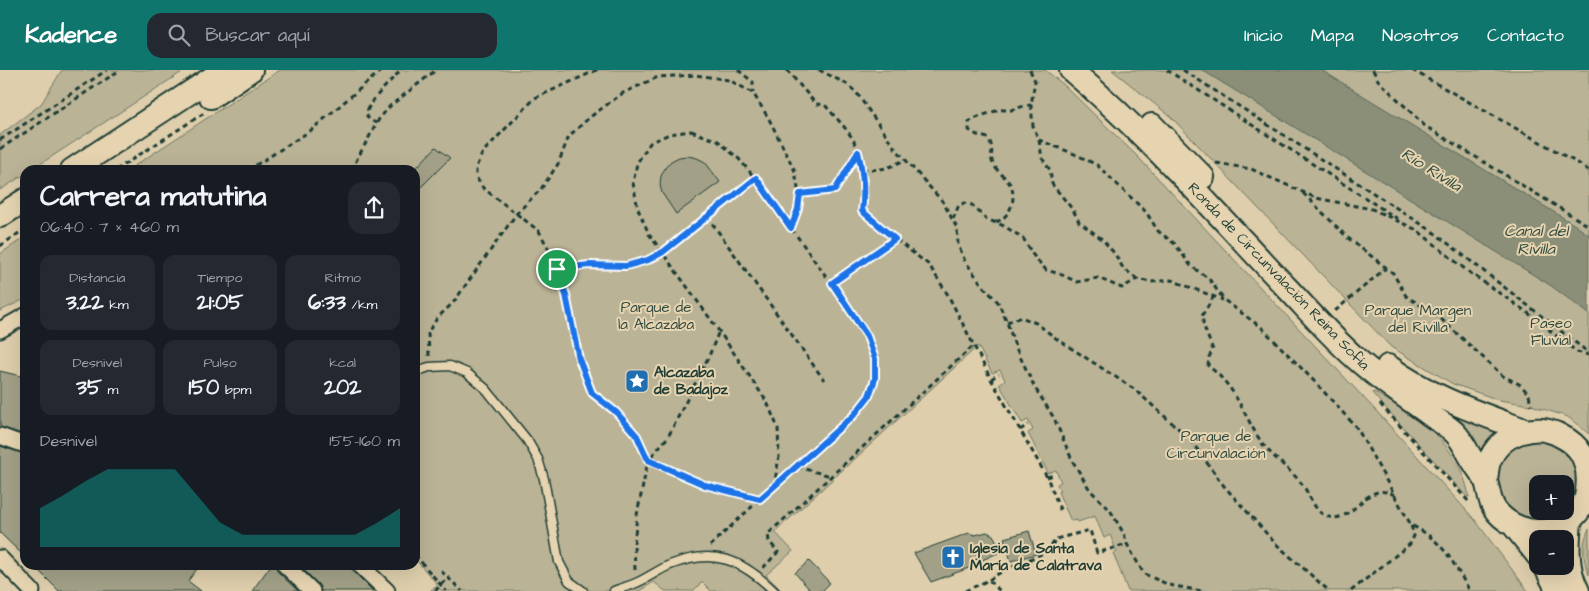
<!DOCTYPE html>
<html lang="es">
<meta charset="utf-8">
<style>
body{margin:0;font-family:"Architects Daughter",sans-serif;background:#242831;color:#f1f3f6;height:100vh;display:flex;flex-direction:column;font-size:19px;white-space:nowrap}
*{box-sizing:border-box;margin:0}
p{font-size:16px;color:#9ea1a6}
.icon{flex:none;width:28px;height:28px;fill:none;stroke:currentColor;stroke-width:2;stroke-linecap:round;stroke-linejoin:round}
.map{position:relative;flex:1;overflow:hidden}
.sheet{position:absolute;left:20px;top:95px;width:400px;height:405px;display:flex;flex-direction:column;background:#171b24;border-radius:15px;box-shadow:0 5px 20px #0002}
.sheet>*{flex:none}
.tools{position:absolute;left:1529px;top:405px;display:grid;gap:10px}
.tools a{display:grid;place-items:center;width:45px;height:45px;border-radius:10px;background:#171b24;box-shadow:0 5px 20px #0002;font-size:25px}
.pin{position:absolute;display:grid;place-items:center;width:42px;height:42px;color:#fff;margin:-21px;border:2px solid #fff;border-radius:50%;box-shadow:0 1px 5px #0007}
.round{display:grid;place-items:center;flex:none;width:52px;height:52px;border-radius:15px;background:#242831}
.head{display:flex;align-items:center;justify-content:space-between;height:85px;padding:0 20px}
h1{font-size:28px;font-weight:700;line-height:38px}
.metrics{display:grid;grid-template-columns:repeat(3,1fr);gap:8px;height:85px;padding:5px 20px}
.metrics div{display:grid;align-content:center;border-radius:12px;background:#242831;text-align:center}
.metrics b{font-size:21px;font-weight:700}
.metrics small{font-size:14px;font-weight:400}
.metrics p{font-size:14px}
.chart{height:140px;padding:10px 20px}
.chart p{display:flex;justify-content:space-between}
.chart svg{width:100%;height:90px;margin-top:5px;fill:#0f766e;opacity:.7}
header{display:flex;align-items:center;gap:30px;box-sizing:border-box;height:70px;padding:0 25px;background:#0f766e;color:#fff}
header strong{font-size:24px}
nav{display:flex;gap:28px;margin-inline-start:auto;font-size:18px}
.search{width:350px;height:45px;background:#242831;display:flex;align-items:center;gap:12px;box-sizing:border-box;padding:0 18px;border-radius:15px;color:#9ea1a6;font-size:19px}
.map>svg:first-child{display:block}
.green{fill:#bbb396;stroke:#6d7865}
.water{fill:#8b8f78;stroke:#606e5d}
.building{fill:#a2a187;stroke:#1f3d34}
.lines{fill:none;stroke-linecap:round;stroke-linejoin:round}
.service-casing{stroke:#1f3d34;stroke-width:11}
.minor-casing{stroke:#1f3d34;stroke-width:19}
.primary-casing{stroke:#1f3d34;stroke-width:26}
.path{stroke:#1f3d34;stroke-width:3;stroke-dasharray:5 4;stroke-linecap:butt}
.service{stroke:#e6d4b1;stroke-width:8}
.minor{stroke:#e6d4b1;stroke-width:15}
.primary{stroke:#e6d4b1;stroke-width:22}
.route-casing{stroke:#fff;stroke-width:10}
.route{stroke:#1a73e8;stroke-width:6}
.labels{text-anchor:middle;stroke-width:4;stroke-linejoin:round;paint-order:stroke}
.street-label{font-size:15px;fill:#1f3d34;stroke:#e6d4b1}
.park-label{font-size:15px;fill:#2f493e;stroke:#e6d4b1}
.poi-label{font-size:15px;font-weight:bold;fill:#1f3d34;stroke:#e6d4b1;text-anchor:start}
.water-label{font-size:16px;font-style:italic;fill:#2f493e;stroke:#e6d4b1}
</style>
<header>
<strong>Kadence</strong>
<div class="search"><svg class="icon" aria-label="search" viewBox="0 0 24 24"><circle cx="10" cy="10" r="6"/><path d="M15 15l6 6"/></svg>Buscar aquí</div>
<nav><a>Inicio</a><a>Mapa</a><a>Nosotros</a><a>Contacto</a></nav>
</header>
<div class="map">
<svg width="1589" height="521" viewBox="0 0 1589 521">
<rect width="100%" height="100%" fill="#deceac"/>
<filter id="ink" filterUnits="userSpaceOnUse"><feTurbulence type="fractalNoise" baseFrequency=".02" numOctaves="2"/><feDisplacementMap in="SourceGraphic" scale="10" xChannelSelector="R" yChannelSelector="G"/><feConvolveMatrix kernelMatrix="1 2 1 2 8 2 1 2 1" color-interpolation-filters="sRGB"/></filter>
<g filter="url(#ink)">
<path class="green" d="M62,0H185L31,100H25V104L0,120V65L41,34Z
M280,0H1045L1064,15L1138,87L1378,343L1475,450L1528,521H1128L1113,483L1117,482L1110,465L1104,468L1095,446L1078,452L1077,450L1071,451L1058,422L1060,421L1057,414L1061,412L1056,400L1048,403L1028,363L1033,360L1028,350L1022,353L999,314L1005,310L1000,300L992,303L978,276L775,462L793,481L766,505L782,521H711L702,512L693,521H665L654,512L639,521H442L439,519L437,521H430L437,514L415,489V100H128Z
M1112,0H1202L1550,215L1584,240L1589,244V364L1568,347L1531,335L1499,330L1453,314L1391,277L1171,47Z
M1321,0H1589V165L1575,155Z
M25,167V229L0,241V184Z
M1374,322C1391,333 1411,343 1426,355C1447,373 1465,400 1469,427H1467L1372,323Z
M1434,334L1498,360L1483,375L1480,383Z
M1540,370C1576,379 1588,409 1565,438V414H1538V441H1561C1506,479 1462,377 1540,370Z
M1589,459V505C1583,490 1581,474 1589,459Z"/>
<path class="water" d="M1202,0H1321L1575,155L1589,165V244L1550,215Z"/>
<path class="building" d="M436,77L450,88L415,123V99Z
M688,86L697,88L705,92L720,112L676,144L662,123L660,115L661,106L665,98L671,91L679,87Z
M0,301L25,307V365L0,357Z
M0,376L25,384V487L0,463Z
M1029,461L1036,484L1011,491L1004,468Z
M987,462L993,465L1002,481L978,492L977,495L931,512L914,483L969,463L975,465Z
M809,491L830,513L822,521H811L795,503Z
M33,495H200L188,511L201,521H59Z
M271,495H276L278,502L298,521H252Z
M299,495H351L354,502L373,521H321L318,514Z"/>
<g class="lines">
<g class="service-casing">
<path id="service" d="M415,302L429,297L450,296L467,303L486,319L527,370L538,389L544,409L559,492L569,511L583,521
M614,521C622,518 629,516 636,513C648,508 658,500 670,495C714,477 742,490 774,521"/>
</g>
<g class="minor-casing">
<path id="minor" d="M0,260L25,246
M0,366L25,375
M0,488L32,521
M285,495L312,521
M360,495L387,521"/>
</g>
<g class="primary-casing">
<path id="primary" d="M1071,0C1148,65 1217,144 1286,217C1310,242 1334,270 1360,292C1382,311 1406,327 1429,344C1437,350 1448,356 1455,363C1463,371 1468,384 1475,394C1478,399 1482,404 1485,409C1490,420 1488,432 1497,442C1524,472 1572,466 1586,427C1589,412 1589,397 1581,383C1576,375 1569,370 1561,366C1535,351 1499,364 1489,392C1487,398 1487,404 1486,410
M211,27L251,0
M1152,55L1203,107
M72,100L224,0
M0,146L25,130
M1388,296C1430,327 1479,343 1527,361
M1570,450C1568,474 1566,499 1578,521
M1514,456L1538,486
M1545,496L1558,521"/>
</g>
<path class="path" d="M597,0L535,28L483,82L476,97V107L483,118L539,161L555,191L566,225L579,289L592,323L616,342L637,366L648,390L705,415L760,429
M738,0L753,12V23
M787,0L816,34L825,35C834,46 845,56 852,68C865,89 865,118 862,141L895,169L929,195L948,225L991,309L1047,407L1061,442
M819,0L845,13L856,22L895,78L943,132L957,158L958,175L965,191L983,216L998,232L1007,252L1015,276L1035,318L1054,348L1072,390L1090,420L1110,440L1124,464L1127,474L1144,504L1169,515L1202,521
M1030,0L1035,11L1031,35L1033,56L1039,70L1077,85L1097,95L1146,142L1158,161L1175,174L1191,196L1209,209L1224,230L1262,258L1314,311L1357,358L1411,455C1445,472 1451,490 1470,521
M1167,0L1401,151
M1183,0L1432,161L1589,283
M1373,0L1378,10L1425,56L1589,156
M1412,0L1581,95L1589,101
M377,53C373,52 369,50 367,46C363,36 394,8 401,0
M691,61L718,71L739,89L755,108L859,252C872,274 881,300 870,325C862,342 843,355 830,367C811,383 793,400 774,416L779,387L778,358L767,332L719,261L649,164L638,139L633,113L637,93L650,73L669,64Z
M0,70L107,0
M1039,70L1042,88L1050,100L1052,114L1073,140L1079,152L1102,169L1115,184L1123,198L1137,209
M0,79L120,0
M1216,93L1251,99L1316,128L1372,139L1417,160L1466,200L1528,243L1577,282L1589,285
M862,99C882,101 889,98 906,89
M116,100L204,43
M248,100L310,61L382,0
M351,100L379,49L390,36L436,0
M1303,123L1348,168L1393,203L1406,226L1439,247L1503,306L1521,315L1529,325L1531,335
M799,125L835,121L858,83
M707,146L824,310
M953,149L959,135L965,133L972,135L986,149L1004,156L1023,168L1033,185L1046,200L1060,204L1077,212L1098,208L1122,218L1137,209L1151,212L1171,210L1223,230
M996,152C1009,148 1017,130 1011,116C1007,107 995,101 992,91C990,81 995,80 988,68L977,65L969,60V52C974,48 992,42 999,40C1003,39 1007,41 1011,40C1018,38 1023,36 1031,35
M0,176L25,159
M557,199L589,195L626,196L648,190L663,182L755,108
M831,213L895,169
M1214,226L1202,246L1204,257L1213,280L1209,287L1208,296C1237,317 1243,345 1262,373C1273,388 1290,399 1302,414C1309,423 1314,440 1324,445C1353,460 1364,408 1394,425
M1335,241L1386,198
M1007,252L1021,247L1036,253L1057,269L1134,319L1189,368L1224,416L1275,473L1329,521
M429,286L428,262L438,247L453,233L517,143L541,119L558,94L569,66L590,47L623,23L658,7L696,5L729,10L753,23L769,49L795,101L799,125L798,139L791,158
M991,309L999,304
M1380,334L1470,433
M1020,360L1028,355
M797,397L831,406
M1047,407L1054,405
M710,476L774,416
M415,485L446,521
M763,498L778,482L769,471L768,464L973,276
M635,500L634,475L637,445L648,390L668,367L709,286L719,261
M441,501L462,521
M989,510L1001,502L1048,481L1056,469L1090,460L1097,483L1127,474
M435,521L447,508
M965,521L989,510L1000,521
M1351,521L1410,474L1414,466L1411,455"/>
<use href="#service" class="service"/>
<use href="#minor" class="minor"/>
<use href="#primary" class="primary"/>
</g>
</g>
<g class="lines" filter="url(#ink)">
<g class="route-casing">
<path id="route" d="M858,82C863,102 865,121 862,141L895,169L832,213L867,266L875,289V309L869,326L854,345L760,429L705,415L648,390L637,366L616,342L592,323L579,289L566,225L557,199L589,195L626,196L648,190L663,182L756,108L791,158L798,139L800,124L835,120Z"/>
</g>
<use href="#route" class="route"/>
</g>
<defs>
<g id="sight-square" transform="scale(1.25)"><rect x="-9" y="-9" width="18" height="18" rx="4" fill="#1f6fb2" stroke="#e6d4b1"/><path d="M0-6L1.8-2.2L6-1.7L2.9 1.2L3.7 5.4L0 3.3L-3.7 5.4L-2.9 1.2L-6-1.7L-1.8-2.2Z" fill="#fff"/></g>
<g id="church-square" transform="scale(1.25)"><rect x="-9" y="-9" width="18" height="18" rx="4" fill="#1f6fb2" stroke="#e6d4b1"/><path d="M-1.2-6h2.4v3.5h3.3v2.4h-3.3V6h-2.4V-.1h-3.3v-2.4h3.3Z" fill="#fff"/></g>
</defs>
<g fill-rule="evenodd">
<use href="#sight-square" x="637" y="311"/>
<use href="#church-square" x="953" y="487"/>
</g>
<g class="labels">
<g class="street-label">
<text transform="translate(1279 206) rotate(46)" y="5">Ronda de Circunvalación Reina Sofía</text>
</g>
<g class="park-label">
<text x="656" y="242">Parque de<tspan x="656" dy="17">la Alcazaba</tspan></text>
<text x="1418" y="245">Parque Margen<tspan x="1418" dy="17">del Rivilla</tspan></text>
<text x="1551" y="258">Paseo<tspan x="1551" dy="17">Fluvial</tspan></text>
<text x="1216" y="371">Parque de<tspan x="1216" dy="17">Circunvalación</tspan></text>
</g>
<g class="poi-label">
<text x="654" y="307">Alcazaba<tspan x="654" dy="17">de Badajoz</tspan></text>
<text x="970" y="483">Iglesia de Santa<tspan x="970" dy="17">María de Calatrava</tspan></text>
</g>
<g class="water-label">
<text transform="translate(1432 99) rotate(32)" y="6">Río Rivilla</text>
<text x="1536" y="166">Canal del<tspan x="1536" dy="18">Rivilla</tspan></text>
</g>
</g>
</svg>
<div class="tools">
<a>+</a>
<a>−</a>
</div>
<div class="pin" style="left:557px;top:199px;background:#1e9e55"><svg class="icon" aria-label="arrive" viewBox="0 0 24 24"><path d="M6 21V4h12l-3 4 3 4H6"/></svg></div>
<section class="sheet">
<div class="head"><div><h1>Carrera matutina</h1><p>06:40 · 7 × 460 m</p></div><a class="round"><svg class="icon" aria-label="share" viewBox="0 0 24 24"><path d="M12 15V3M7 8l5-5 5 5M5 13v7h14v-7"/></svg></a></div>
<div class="metrics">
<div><p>Distancia</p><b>3.22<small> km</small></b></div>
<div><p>Tiempo</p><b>21:05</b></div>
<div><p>Ritmo</p><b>6:33<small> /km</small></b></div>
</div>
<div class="metrics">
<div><p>Desnivel</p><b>35<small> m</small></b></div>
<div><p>Pulso</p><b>150<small> bpm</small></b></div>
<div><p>kcal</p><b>202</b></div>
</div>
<div class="chart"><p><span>Desnivel</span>155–160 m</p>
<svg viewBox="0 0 160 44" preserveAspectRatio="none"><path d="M0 44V25L10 19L20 12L30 6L40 6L50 6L60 6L70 19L80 32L90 38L100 38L110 38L120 38L130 38L140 38L150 32L160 25V44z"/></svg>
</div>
</section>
</div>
